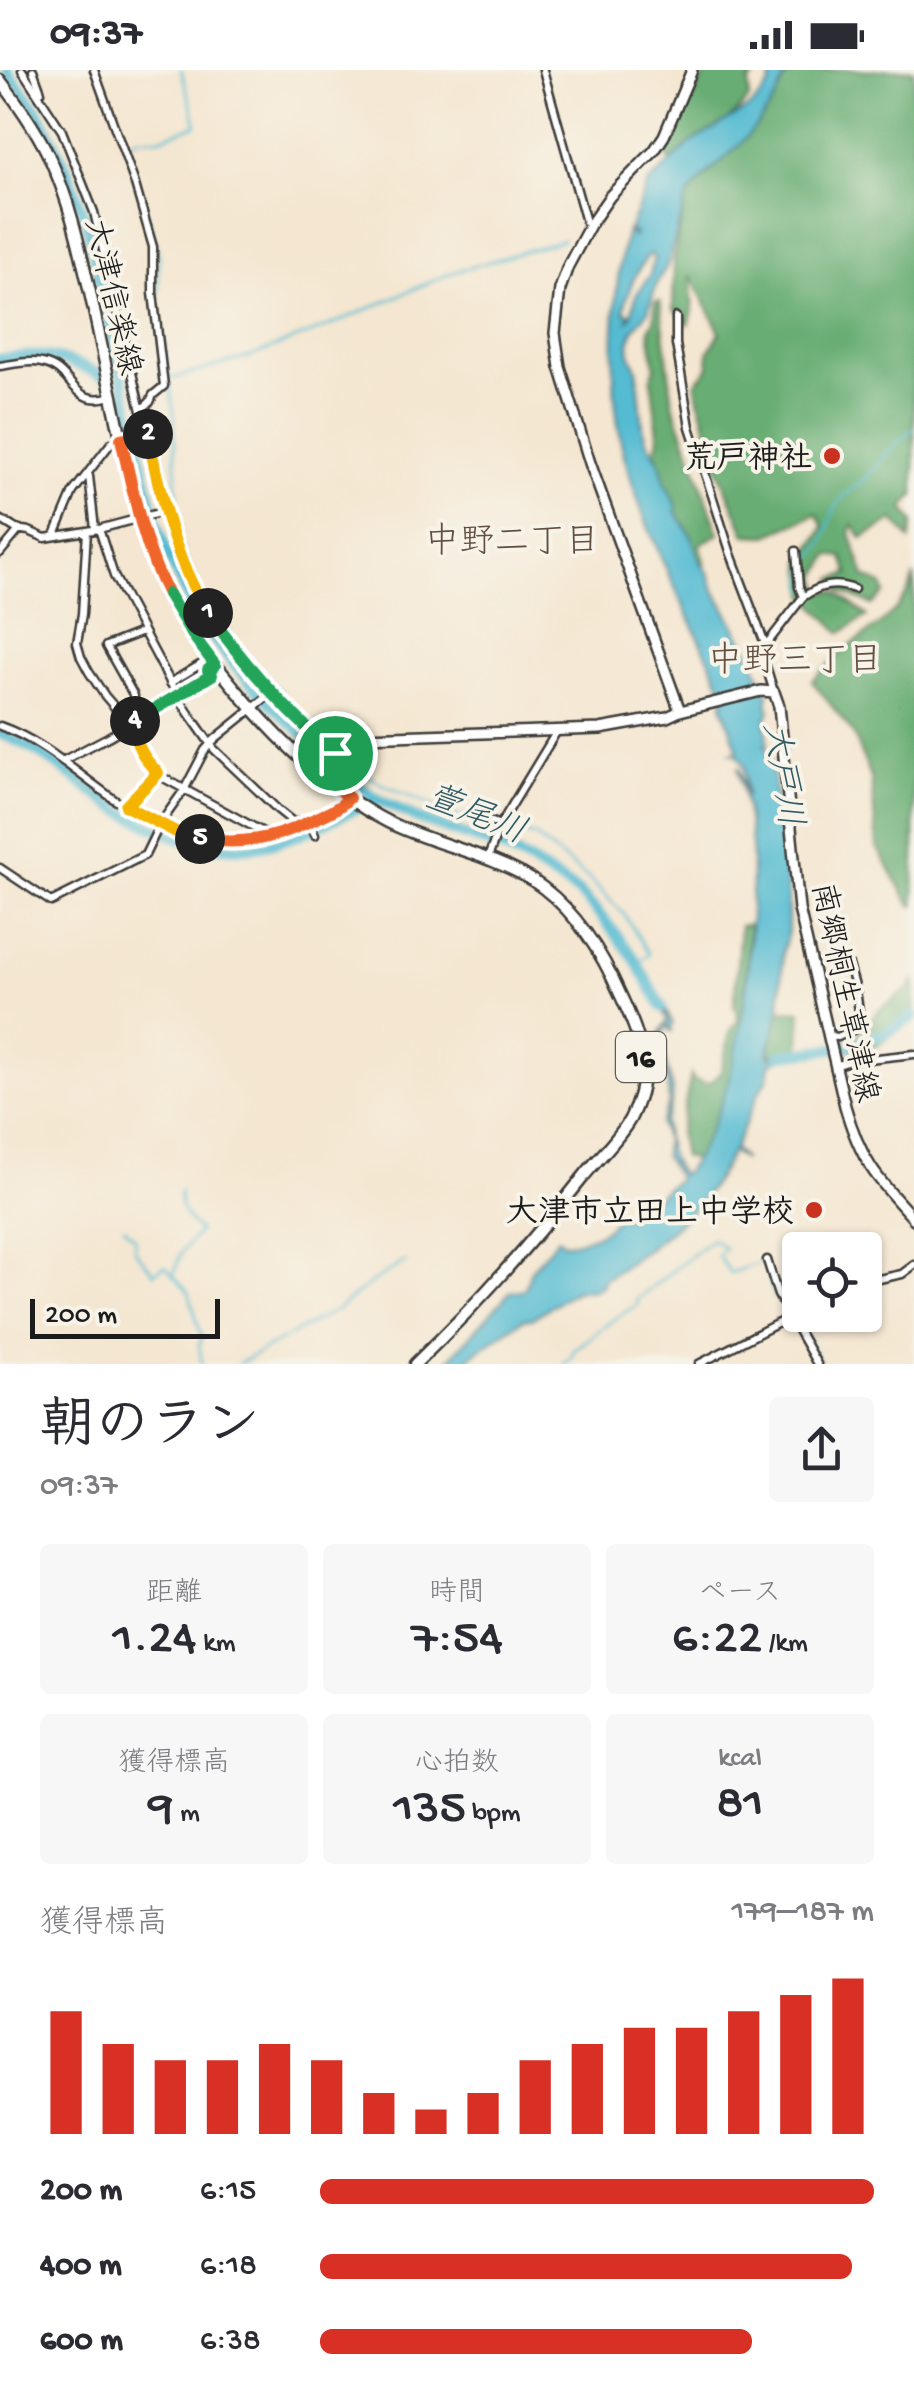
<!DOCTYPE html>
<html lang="ja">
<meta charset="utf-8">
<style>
body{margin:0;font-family:"Gochi Hand","Klee One",sans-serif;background:#f7f7f7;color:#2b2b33;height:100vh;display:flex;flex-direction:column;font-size:38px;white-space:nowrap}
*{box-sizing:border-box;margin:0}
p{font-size:32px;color:#7c7c81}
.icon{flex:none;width:55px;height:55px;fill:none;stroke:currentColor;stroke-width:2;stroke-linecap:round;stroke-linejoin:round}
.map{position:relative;height:1294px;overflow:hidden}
.side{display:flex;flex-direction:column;background:#fff;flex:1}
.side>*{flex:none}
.controls{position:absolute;left:782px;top:1162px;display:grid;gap:20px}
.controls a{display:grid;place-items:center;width:100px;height:100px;border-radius:10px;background:#fff;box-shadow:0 2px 8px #0004;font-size:50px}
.scale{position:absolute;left:30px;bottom:25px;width:190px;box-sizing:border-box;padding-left:10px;border:5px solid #1c1c1c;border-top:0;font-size:28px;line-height:35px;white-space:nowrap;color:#1c1c1c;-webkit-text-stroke:8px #f7f3e8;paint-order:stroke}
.pin{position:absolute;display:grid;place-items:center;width:85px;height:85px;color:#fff;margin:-42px;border:5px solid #fff;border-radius:50%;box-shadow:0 2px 10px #0007}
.km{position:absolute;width:50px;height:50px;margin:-25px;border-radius:50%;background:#222;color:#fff;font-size:28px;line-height:50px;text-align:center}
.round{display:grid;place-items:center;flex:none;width:105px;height:105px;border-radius:10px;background:#f7f7f7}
.headline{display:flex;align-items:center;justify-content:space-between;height:170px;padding:0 40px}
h1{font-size:55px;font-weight:600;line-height:75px}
.metrics{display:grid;grid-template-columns:repeat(3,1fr);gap:15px;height:170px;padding:10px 40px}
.metrics div{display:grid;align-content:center;border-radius:10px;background:#f7f7f7;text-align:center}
.metrics b{font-size:50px;font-weight:600}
.metrics small{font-size:28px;font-weight:400}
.metrics p{font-size:28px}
.chart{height:280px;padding:20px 40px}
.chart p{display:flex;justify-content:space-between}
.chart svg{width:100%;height:180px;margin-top:10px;stroke:#d93025;stroke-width:6}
ul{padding:0 40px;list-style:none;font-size:32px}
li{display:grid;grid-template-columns:160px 120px 1fr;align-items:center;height:75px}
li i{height:25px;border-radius:12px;background:#d93025}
.status{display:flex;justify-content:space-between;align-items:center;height:70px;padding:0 50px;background:#fff;direction:ltr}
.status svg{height:28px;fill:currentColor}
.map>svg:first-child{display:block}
.forest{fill:#67ad73;stroke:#426448;stroke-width:2.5}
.water{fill:#54bbd2;stroke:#386c77;stroke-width:2.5;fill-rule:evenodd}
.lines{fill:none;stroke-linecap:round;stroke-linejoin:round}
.stream{stroke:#54bbd2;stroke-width:2.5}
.river{stroke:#54bbd2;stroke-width:11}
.street-casing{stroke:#3c3a37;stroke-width:11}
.secondary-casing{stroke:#3c3a37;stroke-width:14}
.primary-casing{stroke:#3c3a37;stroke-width:15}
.street{stroke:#fff;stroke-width:6}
.secondary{stroke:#fff;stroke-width:9}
.primary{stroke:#fff;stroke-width:10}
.split-1-casing{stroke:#fff;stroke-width:20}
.split-2-casing{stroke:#fff;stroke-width:20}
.split-3-casing{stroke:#fff;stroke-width:20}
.split-4-casing{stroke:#fff;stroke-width:20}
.split-5-casing{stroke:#fff;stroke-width:20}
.split-6-casing{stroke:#fff;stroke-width:20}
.split-1{stroke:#22a559;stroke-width:12}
.split-2{stroke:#f5b400;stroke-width:12}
.split-3{stroke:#f0652b;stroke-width:12}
.split-4{stroke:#22a559;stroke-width:12}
.split-5{stroke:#f5b400;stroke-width:12}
.split-6{stroke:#f0652b;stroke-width:12}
.poi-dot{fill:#c8321e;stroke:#f7f3e8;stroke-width:4}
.labels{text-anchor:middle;stroke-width:8;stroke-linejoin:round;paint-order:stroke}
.shield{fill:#f7f3e8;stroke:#5e5c59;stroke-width:2.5}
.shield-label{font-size:30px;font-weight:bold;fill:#1c1c1c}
.street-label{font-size:32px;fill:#1c1c1c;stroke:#f7f3e8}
.poi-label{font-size:32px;font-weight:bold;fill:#1c1c1c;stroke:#f7f3e8;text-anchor:end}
.neighbourhood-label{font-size:35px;fill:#634f41;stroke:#f7f3e8}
.water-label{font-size:35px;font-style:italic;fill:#325c65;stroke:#f7f3e8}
</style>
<div class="status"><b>09:37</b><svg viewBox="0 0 49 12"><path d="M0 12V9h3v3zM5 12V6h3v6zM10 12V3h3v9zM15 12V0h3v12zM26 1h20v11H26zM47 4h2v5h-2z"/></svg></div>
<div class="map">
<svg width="914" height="1294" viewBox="0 0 914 1294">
<rect width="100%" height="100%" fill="#f7f3e8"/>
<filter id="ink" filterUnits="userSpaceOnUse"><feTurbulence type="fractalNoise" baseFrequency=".01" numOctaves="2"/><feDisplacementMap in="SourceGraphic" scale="20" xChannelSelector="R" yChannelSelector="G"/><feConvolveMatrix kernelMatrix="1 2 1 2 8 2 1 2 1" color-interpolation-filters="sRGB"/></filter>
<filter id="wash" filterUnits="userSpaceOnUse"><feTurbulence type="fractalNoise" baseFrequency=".0048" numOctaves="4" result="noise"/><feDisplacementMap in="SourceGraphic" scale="40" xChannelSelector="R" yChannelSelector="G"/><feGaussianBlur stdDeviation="2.25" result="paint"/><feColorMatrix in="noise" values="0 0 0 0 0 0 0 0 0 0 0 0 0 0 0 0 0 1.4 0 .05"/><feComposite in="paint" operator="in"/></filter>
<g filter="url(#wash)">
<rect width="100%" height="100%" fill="#f4e6d0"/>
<path class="forest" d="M707,0H760L749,13V29L730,49L725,59L676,92L664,86Z
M792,0H914V425L904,438L913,452L910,470L894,450L862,468L853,454L850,463L865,507L882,515L885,523L872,535L841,521L833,509L849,504L843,487L830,485L818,505L821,522L835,521L867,546L841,563L807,528L802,492L824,457L817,444L765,466L746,465L717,397L695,314L709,297L708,283L720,262L690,205L693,240L689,254L673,239L674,187L687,121L723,85Z
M660,231L673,334L719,464L700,474L705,494L699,497L661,406L655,377L659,371L651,308L655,297L649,259L654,251L655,232Z
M914,506V836L910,834L877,777L871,708L853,663L812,611C824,599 836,587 849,577C877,555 902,544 914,506Z
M749,854C745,941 740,1013 696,1090L683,1087L679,1063L691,1005L694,1010L709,1014L721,1002L731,958L738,951L737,940L734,936L740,856Z
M914,910V950L870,980L847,981L842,972L862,961L879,940L909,918Z
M777,940L801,941L800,978L790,984H771L766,978Z"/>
<path class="water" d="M772,0H787C778,37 748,67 721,92C709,103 696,113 687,127L667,196L658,210L648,241L634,259L629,273L630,283L637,299L643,357L647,370L660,393L666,416L676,433L677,443L691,465L700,491L709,504L713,517L749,581L769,626L767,632L770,641L766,649L768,675H765L772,694L788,823V862L783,881L780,939L768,985L770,987L785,982H793L770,994L768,1009L759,1022L734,1079L744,1090L731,1082C706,1140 651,1178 601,1212L603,1215L594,1220L575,1221L531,1249H524L472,1285L467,1294H445L510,1222L525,1219L531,1200L558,1168L563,1173C586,1172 608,1163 620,1143L623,1149L632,1146L678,1109L664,1086L665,1068L660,1054L669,1033L666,998L663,992L660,963L668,950L652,923L659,927L673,953L671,959L672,961L669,960L667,954C649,984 688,1014 664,1051C666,1068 667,1088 680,1104L685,1103C738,1031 750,917 751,830C752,812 753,793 751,775C749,750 744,724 738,699L739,698L747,727L744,695L737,684L732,683L738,681L723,637L724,622C690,545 647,470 625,389C608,325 611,223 627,160L628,164L633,163L632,167L635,166L633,161L629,160L648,114L689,74L753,35L770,15ZM649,184L654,187L650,205L636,225L631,247L628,250L629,243L624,242C627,219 636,202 649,184Z"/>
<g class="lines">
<path class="stream" d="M181,0L197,55L159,68H137L127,76L159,184L158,233L174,343L178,448L182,481L198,518L236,575
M171,309L252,286L319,260L451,203L563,170
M805,520C802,488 810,495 823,472C829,460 830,446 837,435C843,423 856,418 865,409C881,392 894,372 914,359
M261,604L282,622L285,631L338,676
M344,682L353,696L382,714L459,747L471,749
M503,757L534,766L588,808L624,844L649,884L637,893
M124,1157L135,1168L134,1179L153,1202L154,1203L165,1196L189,1222L202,1269L199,1274L202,1294
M173,1206L181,1183L199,1161C187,1149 177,1139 180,1121
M786,1230L821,1294
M238,1294L336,1240L374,1211L406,1191
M564,1294L571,1288L574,1280L614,1249L638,1234L636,1230L712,1169L725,1178L718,1186L730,1203L764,1191L774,1227"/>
<path class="river" d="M7,0L37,40L53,70L68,102L87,155L155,449C187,549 239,610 318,676L321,684L342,704L378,729L416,748L507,780L532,793L580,823L606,852L633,886L662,937
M0,289C49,282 58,287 102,305
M0,664C39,677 71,706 104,730C114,738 126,743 137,749C186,775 231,788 286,769C317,759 346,741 378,729
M780,985L844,977L887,963L914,946"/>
</g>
</g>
<g filter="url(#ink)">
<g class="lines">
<g class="street-casing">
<path id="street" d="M22,0L62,61L94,142L158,413L179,486L205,539L226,568L287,638L335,683
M33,0L41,22
M94,0L134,111L153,177V223L164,316L153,325L150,332L142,339
M543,0L586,152L590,155
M676,247V274L690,357L731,484L764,571V590L774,622
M0,296C13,294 29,290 42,293C74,299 71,339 112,326
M89,406L95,459
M0,449L16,459L29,461L45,468L99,459L166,441
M99,459L114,506L177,625L190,645L214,679L278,740L293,752H307
M87,461L82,544L77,573L81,587L89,602L105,626L130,655L146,692L162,707L272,767
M55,465L73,422L111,373L148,363
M0,483L20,459
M803,527C820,515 834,512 854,519
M766,575L803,527L799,517L796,481
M134,626L106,576L142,562
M0,656C45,672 77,704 115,730C167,764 221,783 281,764C303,757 333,745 348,728
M64,690L108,667L212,605L203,593L170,613
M126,736L158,703
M465,745L479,747L500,755L557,661
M309,752L315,765
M486,759L497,763L488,788
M0,798L51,832L145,785L160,754L184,720L205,680L215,669L273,622
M829,966L838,967L861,956L856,920L849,895
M835,996L850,991L914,984
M767,1190L778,1225L817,1294
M865,1212L902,1204L914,1195
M779,1226L787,1221L800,1219
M699,1294L792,1246"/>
</g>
<g class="secondary-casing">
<path id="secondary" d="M680,641L590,393L560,297L555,263L560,219L568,196L590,155L610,126L654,81L664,66L692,0
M318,702L348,670L363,667L600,659L667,647L680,641L761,621L774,622L779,636L799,839L845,1036C860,1090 877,1109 914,1149"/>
</g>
<g class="primary-casing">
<path id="primary" d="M0,10C20,36 39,63 52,93C70,133 79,175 89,218C102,276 113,335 127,394C137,438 146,485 169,525C214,603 307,711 388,752C434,775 488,783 532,810C569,834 594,870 613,909C626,937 644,971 643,1002C643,1018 637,1035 630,1049C618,1070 599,1087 584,1106C532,1172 476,1236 415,1294"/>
</g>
<use href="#street" class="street"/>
<use href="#secondary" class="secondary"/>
<use href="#primary" class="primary"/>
</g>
</g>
<g class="lines" filter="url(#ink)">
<g class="split-1-casing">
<path id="split-1" d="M208,543C244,594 287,642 335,683"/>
</g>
<g class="split-2-casing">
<path id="split-2" d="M148,364C160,425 174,489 208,543"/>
</g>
<g class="split-3-casing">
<path id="split-3" d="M148,364L121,369C133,421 143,476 168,524"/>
</g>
<g class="split-4-casing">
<path id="split-4" d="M135,651L212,605L208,600L215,595L192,564L168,524"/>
</g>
<g class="split-5-casing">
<path id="split-5" d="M135,651L130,654C137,674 143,689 158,703L126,736L178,763L200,769"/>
</g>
<g class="split-6-casing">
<path id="split-6" d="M200,769C240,775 272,770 308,752C323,745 338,740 349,728L318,702L335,683"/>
</g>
<use href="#split-1" class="split-1"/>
<use href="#split-2" class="split-2"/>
<use href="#split-3" class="split-3"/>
<use href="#split-4" class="split-4"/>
<use href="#split-5" class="split-5"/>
<use href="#split-6" class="split-6"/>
</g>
<g class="poi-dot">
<circle cx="832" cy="386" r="10"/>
<circle cx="814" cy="1140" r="10"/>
</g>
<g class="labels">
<rect class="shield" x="616" y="962" width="50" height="50" rx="8"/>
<g class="shield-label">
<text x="641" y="997">16</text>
</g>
<g class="street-label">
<text transform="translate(115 226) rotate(77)" y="11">大津信楽線</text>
<text transform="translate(847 922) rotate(78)" y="11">南郷桐生草津線</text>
</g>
<g class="poi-label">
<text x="812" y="397">荒戸神社</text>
<text x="794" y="1151">大津市立田上中学校</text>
</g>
<g class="neighbourhood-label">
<text x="512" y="481">中野二丁目</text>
<text x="795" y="600">中野三丁目</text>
</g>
<g class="water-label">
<text transform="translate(785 704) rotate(81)" y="12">大戸川</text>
<text transform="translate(477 742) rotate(22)" y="12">萱尾川</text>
</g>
</g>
</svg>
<div class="controls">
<a><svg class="icon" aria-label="locate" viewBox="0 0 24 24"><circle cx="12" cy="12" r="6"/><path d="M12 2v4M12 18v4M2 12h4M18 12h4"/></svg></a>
</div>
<div class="scale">200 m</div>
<div class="pin" style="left:335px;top:683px;background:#1e9e55"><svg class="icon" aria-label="arrive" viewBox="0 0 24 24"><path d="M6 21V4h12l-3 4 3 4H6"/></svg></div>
<b class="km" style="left:208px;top:543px">1</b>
<b class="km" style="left:148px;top:364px">2</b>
<b class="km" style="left:135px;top:651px">4</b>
<b class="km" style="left:200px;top:769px">5</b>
</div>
<section class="side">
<div class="headline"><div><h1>朝のラン</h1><p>09:37</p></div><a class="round"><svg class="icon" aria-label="share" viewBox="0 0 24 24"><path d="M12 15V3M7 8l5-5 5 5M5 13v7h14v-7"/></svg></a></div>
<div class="metrics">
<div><p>距離</p><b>1.24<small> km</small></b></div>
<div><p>時間</p><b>7:54</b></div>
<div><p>ペース</p><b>6:22<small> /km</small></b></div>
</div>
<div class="metrics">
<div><p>獲得標高</p><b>9<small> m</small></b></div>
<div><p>心拍数</p><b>135<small> bpm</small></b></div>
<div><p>kcal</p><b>81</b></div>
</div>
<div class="chart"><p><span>獲得標高</span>179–187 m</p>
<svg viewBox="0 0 160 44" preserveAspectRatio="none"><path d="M5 44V14M15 44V22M25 44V26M35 44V26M45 44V22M55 44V26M65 44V34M75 44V38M85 44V34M95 44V26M105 44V22M115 44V18M125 44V18M135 44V14M145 44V10M155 44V6"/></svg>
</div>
<ul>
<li><b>200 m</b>6:15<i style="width:100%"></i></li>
<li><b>400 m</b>6:18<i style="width:96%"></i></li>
<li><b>600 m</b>6:38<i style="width:78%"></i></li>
</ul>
</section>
